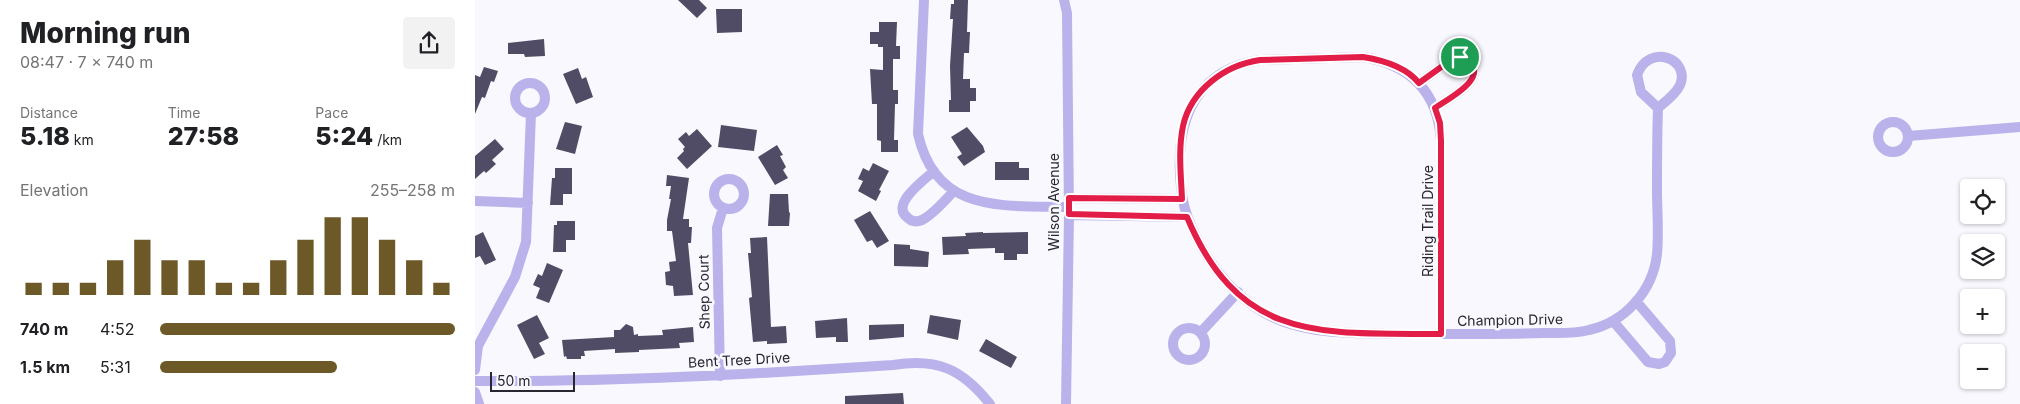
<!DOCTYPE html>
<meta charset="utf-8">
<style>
body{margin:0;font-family:Inter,sans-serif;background:#f2f2f2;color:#202124;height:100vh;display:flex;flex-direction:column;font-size:19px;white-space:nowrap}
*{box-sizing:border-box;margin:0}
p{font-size:16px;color:#757577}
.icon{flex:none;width:28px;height:28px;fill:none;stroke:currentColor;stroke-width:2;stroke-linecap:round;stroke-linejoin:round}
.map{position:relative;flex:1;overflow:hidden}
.sheet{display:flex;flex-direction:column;background:#fff;width:475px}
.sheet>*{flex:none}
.fabs{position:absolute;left:1485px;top:179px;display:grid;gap:10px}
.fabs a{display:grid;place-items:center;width:45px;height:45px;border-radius:5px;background:#fff;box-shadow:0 1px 4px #0004;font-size:25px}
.scale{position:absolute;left:15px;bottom:12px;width:85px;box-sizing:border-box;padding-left:5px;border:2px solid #282631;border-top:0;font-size:14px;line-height:18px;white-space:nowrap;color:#282631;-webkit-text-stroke:4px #f9f8fe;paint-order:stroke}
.pin{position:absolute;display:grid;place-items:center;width:42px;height:42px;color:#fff;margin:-21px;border:2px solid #fff;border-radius:50%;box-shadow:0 1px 5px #0007}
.round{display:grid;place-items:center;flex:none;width:52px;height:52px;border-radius:5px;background:#f2f2f2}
.head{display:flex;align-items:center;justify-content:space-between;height:85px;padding:0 20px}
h1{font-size:28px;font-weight:800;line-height:38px}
.figures{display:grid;grid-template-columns:repeat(3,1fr);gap:8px;height:85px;padding:5px 20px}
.figures div{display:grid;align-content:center}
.figures b{font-size:25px;font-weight:800}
.figures small{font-size:14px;font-weight:400}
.figures p{font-size:14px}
.chart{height:140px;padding:10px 20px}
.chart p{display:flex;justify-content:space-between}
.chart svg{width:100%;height:90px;margin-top:5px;stroke:#6d5827;stroke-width:6}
ul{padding:0 20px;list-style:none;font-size:16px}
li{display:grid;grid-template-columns:80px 60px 1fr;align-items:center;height:38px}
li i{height:12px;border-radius:6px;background:#6d5827}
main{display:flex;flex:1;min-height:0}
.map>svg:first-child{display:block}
.building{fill:#504c65}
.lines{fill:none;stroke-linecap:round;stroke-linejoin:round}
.minor{stroke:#bab2eb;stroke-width:10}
.route-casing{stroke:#fff;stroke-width:10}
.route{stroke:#e11d48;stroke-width:6}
.labels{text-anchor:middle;stroke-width:5;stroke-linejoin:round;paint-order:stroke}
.street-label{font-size:14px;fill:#282631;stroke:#f9f8fe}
</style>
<main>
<section class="sheet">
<div class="head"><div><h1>Morning run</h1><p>08:47 · 7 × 740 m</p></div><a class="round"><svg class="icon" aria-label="share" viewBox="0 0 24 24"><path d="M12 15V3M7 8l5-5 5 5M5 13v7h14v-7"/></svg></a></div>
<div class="figures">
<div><p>Distance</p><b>5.18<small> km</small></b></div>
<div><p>Time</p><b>27:58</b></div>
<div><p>Pace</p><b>5:24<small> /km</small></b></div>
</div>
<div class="chart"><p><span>Elevation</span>255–258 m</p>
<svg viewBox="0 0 160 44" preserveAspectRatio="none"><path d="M5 44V38M15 44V38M25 44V38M35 44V27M45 44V17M55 44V27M65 44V27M75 44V38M85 44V38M95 44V27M105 44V17M115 44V6M125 44V6M135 44V17M145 44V27M155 44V38"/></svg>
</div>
<ul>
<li><b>740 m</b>4:52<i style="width:100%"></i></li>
<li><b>1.5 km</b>5:31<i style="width:60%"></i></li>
</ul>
</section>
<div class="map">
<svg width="1545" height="404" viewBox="0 0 1545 404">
<rect width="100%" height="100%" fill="#f9f8fe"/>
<path class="building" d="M203,0H224L232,8L222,18Z
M479,0H493L492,32H495L494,53H489L488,79H495V88H501V101H495V112H474V100H476L475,66L478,19H475L476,4H479Z
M241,9H267V32L242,33Z
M404,22H422L421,46H425V59H418V90H423V104H420L419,140H423V152H406V141L402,140V104H397L395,69L408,70V47H403V44H395V32H404Z
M69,39L70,56L50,57L49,54H33V43Z
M9,67L23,71L19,82L16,81L10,98L7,97L0,114V75L5,77Z
M103,68L107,79L111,77L118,97L101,104L88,74Z
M90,122L107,126L100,154L81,149Z
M246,125L282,130L279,151L243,147Z
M492,127L508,146L510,152L489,166L482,157L487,154L476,137Z
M222,129L237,146L212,169L202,158L209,151L208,149L210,147L203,139L211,132L214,136Z
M20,139L29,149L17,160L21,164L11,173L9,171L0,179V156Z
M302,145L308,155L305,156L311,167L308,170L313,178L300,185L283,157Z
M520,162H544V168H554V180H520Z
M398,163L414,171L404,190L406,191L401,201L383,191L388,181L383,179L388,168L394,171Z
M80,168H97V194H88V205H75L77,178H80Z
M192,175L214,178L208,219H214V227H217L216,243H213L218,295L199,296L198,286L191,285L190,272L195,271L194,262L201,261L197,231H192V220L196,199H194L196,186H191Z
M295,194H313L314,212L315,213L314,226H293Z
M395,211L414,241L402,248L397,240L392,242L379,220Z
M82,221H100V240H91V252H78L79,225H82Z
M8,232L21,260L10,265L5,256L0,258V236Z
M508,232V233L553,232V254H542V260H529V253H520V248L493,249L494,254L468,255L467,237L491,236L490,233Z
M292,237L296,327L311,326L312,343L292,344V341L278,342L274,298L277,297L273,253H276L275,238Z
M419,244L435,245V249L454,252L453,267L419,266Z
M72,263L88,270L74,303L61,298L65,288L58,285L63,274L67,276Z
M62,315L74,338L64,343L70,354L59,359L42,325Z
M455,315L486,320L483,340L452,333Z
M372,318L373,342H361V337L341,338L340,321Z
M151,324L158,327L159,335L163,334V336L188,335L187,330L218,327L219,342L204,343L205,348L164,350V352L140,353V349L109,351L110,356H106V359H92L91,356L89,357L87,340L139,337V330H145Z
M429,324V337L394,340V325Z
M511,339L542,357L536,368L504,351Z
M428,393L429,404H370V396Z"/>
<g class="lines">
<path class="minor" d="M449,0L443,134C461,215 529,205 594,207
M589,0L592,13L594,215L591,404
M40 98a15 15 0 1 1 30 0a15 15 0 1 1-30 0Z
M944,83L980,57L991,58C1017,77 974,98 960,108
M1403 137a15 15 0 1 1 30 0a15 15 0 1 1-30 0Z
M1433,136L1545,127
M459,171C449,180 414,205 433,218C437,222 442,222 447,220C459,214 470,200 479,191
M239 194a15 15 0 1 1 30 0a15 15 0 1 1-30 0Z
M594,198L707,199
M0,201L53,203
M594,215L712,217
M1138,321L1173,362L1184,364L1190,362L1196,353L1195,341L1161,301
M698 344a16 16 0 1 1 32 0a16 16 0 1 1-32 0Z
M726,332L763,292
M966,334V141C963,92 936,65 888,57L785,60C724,69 702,116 705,173C706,189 707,203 713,218C726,252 747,283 777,305C816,334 867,333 913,334C942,334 971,334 1000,334C1023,334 1045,334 1068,333C1083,333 1099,334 1114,330C1150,322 1178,291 1182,254C1184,233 1182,210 1182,190C1182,162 1182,135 1183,108L1166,92L1162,75C1174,42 1216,59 1205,85C1201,94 1190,102 1183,108
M0,370L3,346L40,277L51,242L56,113
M245,376L242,228L248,208
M0,381C139,382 279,374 418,365C463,358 487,369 515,404
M0,392L4,404"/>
</g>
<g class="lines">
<g class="route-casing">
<path id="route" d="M888,57C907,60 931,67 944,83L980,57L991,58C1017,77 974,98 960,108L965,123L966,141V334C848,333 765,344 712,217L594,214V198L707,199C706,175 703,150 708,126C716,90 750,65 785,60Z"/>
</g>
<use href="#route" class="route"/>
</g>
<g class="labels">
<g class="street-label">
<text transform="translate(579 202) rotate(-90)" y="5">Wilson Avenue</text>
<text transform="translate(953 221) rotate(-90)" y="5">Riding Trail Drive</text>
<text transform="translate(229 292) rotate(-91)" y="5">Shep Court</text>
<text transform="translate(1035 320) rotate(-1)" y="5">Champion Drive</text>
<text transform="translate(264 360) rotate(-3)" y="5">Bent Tree Drive</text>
</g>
</g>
</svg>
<div class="fabs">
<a><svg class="icon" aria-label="locate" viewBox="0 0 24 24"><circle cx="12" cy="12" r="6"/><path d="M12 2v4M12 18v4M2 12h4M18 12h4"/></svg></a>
<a><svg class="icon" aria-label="layers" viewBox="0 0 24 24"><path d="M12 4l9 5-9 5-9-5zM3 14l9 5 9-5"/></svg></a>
<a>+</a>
<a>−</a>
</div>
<div class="scale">50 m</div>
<div class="pin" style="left:985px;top:57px;background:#1e9e55"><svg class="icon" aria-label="arrive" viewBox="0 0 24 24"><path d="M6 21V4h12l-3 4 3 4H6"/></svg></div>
</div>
</main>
